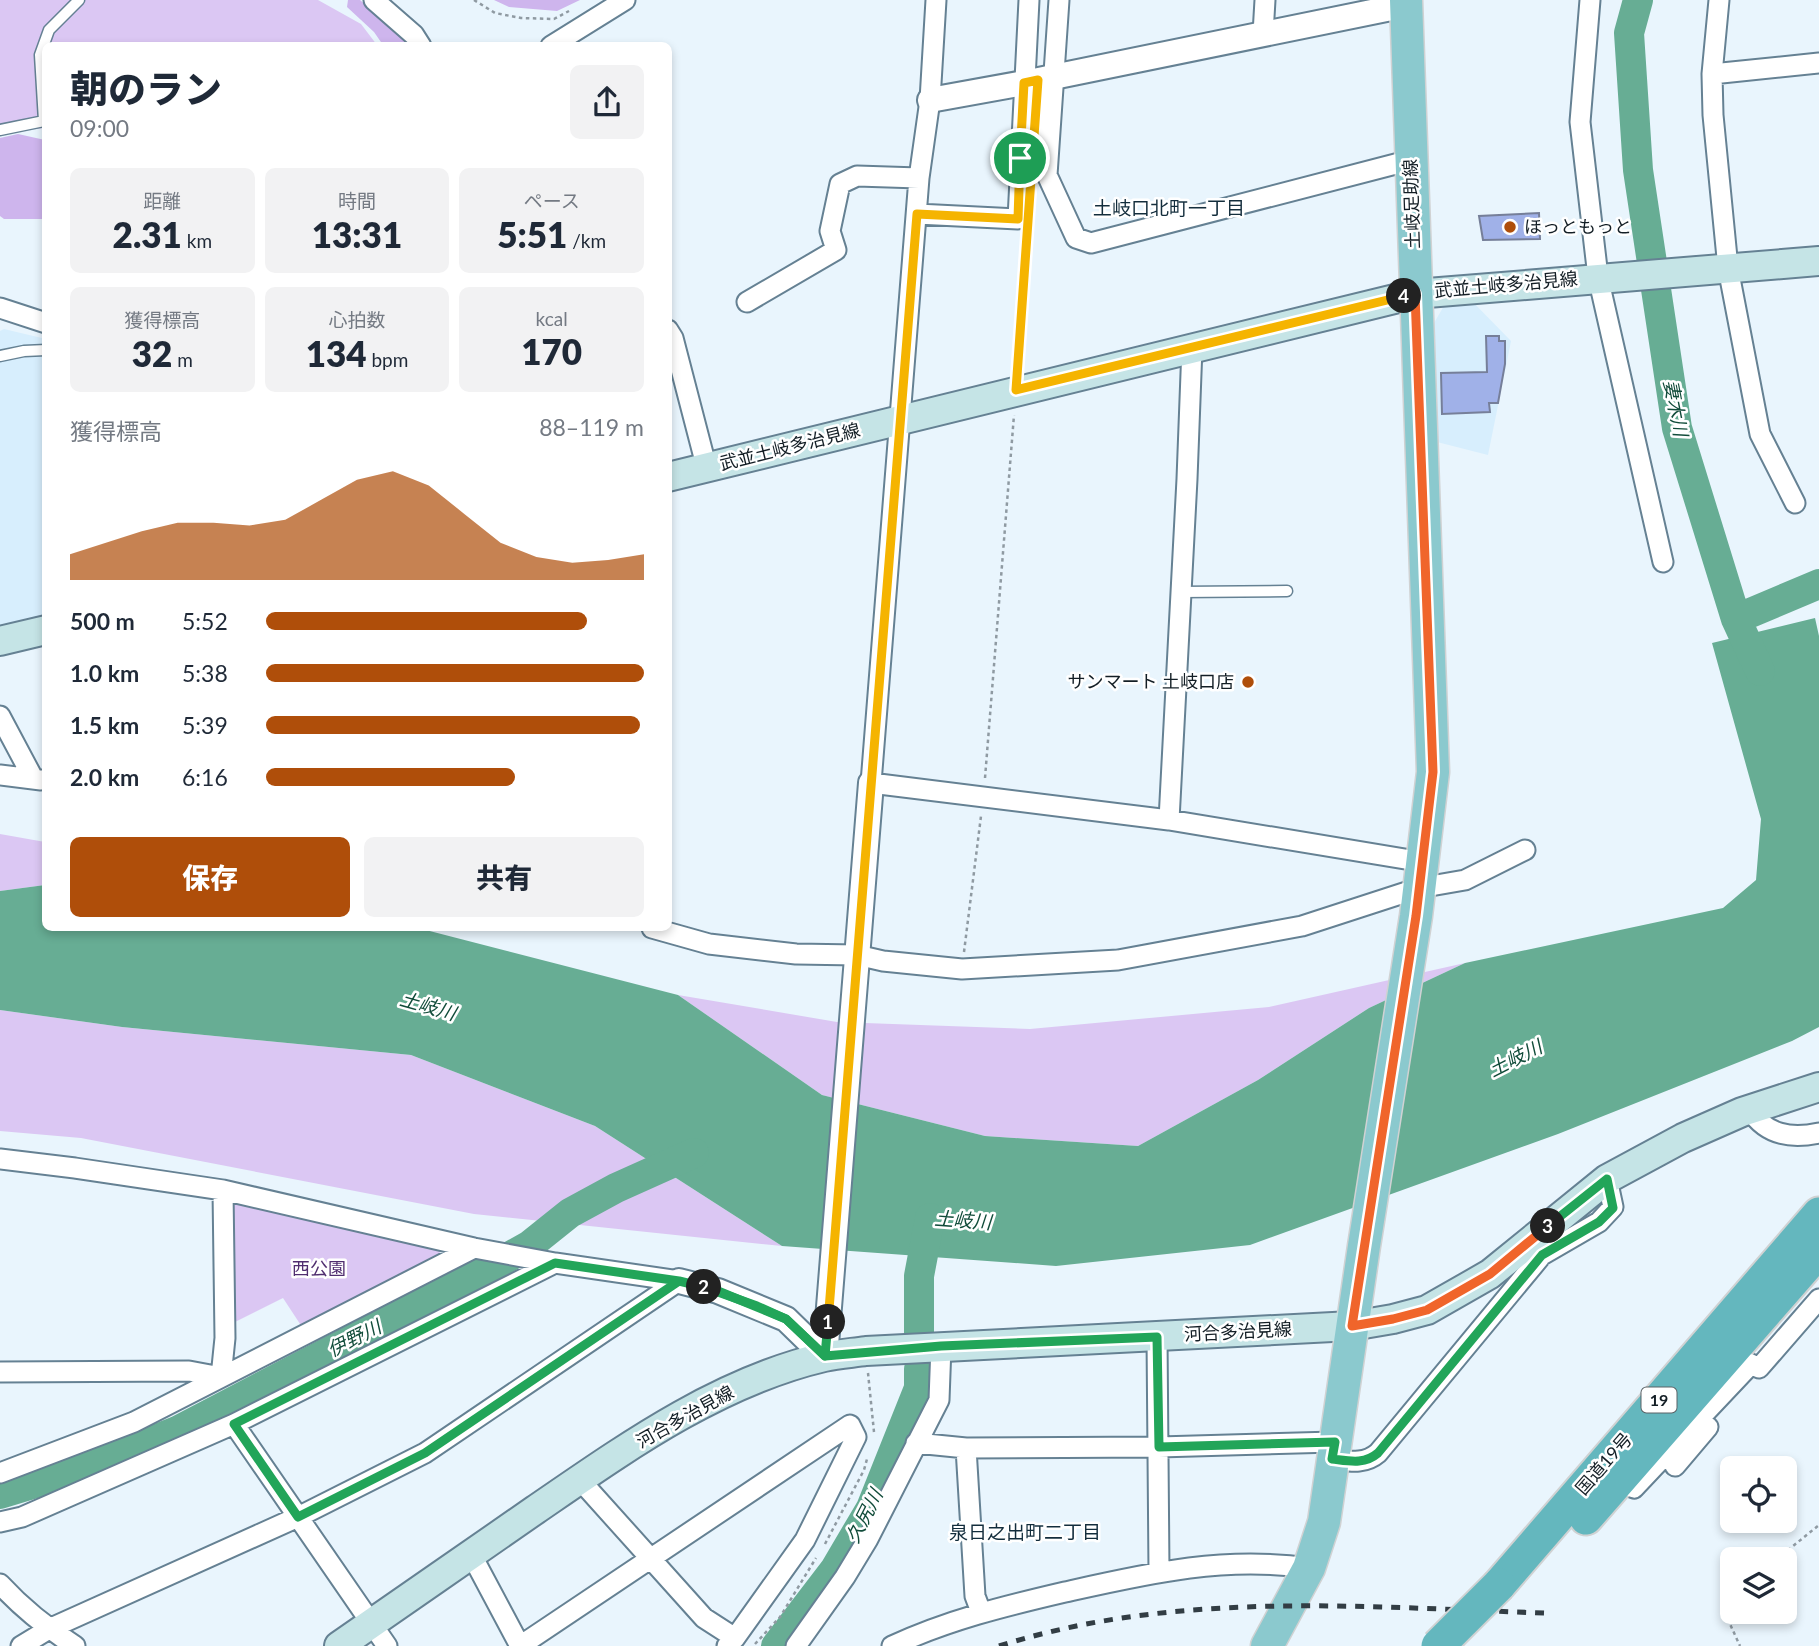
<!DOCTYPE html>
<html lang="ja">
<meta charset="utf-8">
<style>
body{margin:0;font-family:Lato,"Noto Sans JP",sans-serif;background:#f2f2f3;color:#1f2937;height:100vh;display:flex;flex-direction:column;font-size:26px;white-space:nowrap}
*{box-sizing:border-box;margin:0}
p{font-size:23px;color:#747a83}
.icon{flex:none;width:38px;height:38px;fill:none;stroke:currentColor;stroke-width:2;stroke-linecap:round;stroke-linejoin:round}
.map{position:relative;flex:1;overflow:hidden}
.sheet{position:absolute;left:42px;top:42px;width:630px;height:889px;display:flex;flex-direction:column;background:#fff;border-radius:10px;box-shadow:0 4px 10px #0003}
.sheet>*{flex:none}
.fabs{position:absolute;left:1720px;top:1456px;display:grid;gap:14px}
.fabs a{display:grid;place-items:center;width:77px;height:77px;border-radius:10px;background:#fff;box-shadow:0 4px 10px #0003;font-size:35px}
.pin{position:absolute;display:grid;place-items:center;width:60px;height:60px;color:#fff;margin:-30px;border:4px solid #fff;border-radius:50%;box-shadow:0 2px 7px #0007}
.km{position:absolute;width:35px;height:35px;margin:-18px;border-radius:50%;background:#222;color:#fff;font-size:19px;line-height:35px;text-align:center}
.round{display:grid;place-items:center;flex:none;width:74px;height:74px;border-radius:10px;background:#f2f2f3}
.head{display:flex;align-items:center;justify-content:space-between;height:119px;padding:0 28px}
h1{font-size:38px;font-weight:800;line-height:52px}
.figures{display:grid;grid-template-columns:repeat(3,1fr);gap:10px;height:119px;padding:7px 28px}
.figures div{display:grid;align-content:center;border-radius:10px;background:#f2f2f3;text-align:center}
.figures b{font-size:35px;font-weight:800}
.figures small{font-size:19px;font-weight:400}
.figures p{font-size:19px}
.chart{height:196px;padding:14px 28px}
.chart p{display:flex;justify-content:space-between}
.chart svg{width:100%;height:126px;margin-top:7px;fill:#af4e0a;opacity:.7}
.action{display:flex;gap:14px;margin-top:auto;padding:14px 28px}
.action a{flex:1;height:80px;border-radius:10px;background:#af4e0a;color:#fff;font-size:28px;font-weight:800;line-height:80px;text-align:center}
.action a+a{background:#f2f2f3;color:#1f2937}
ul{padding:0 28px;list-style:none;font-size:23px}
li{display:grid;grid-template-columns:112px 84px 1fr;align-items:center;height:52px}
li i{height:18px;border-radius:9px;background:#af4e0a}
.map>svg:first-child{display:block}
.built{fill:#d7eefd}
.green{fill:#dbc7f3}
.forest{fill:#ceb5ed}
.water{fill:#67ad94}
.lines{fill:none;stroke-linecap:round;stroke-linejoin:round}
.river{stroke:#67ad94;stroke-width:30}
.building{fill:#a0b1e8;stroke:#767f99;stroke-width:2}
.service-casing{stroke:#658193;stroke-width:13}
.minor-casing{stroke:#658193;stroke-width:23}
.tertiary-casing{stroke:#658193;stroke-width:28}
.secondary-casing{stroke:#658193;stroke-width:32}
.primary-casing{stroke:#d0d2d3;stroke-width:35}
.trunk-casing{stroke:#d0d2d3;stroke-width:37}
.path{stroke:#8f9aa2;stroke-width:2.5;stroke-dasharray:3.5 3.5;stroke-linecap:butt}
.service{stroke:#fff;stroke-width:10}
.minor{stroke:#fff;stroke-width:19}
.tertiary{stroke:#fff;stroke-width:24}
.secondary{stroke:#c5e4e6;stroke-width:28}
.primary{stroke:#8bc9ce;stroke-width:32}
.trunk{stroke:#64b7be;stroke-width:33}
.rail{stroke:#323d44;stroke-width:5;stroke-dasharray:9 9;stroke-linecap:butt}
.trunk-bridge-casing{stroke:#d0d2d3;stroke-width:37;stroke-linecap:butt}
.trunk-bridge{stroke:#64b7be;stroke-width:33}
.split-1-casing{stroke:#fff;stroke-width:14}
.split-2-casing{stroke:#fff;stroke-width:14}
.split-3-casing{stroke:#fff;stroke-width:14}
.split-4-casing{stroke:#fff;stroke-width:14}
.split-5-casing{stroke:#fff;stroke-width:14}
.split-1{stroke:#f5b400;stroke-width:9}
.split-2{stroke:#22a559;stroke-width:9}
.split-3{stroke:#22a559;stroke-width:9}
.split-4{stroke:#f0652b;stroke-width:9}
.split-5{stroke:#f5b400;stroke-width:9}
.poi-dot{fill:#af4e0a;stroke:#fff;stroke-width:2.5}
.labels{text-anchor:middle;stroke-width:5;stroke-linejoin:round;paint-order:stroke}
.shield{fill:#fff;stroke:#5a6266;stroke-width:2}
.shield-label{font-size:16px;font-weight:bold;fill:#131e25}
.street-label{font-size:18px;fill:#131e25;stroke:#fff}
.poi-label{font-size:18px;fill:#131e25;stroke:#fff;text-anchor:start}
.park-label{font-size:18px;fill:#502e70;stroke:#fff}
.neighbourhood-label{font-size:19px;fill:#132d3c;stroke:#fff}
.water-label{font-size:19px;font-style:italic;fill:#114c3a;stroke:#fff}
</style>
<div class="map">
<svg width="1819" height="1646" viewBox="0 0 1819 1646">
<rect width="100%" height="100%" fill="#e9f5fd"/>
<path class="built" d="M1468,297L1511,341L1488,455L1437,442L1434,323L1448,299Z
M4,329L46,339L45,620L0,631V331Z"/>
<path class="green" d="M0,0H318L361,24L377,45L46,46L45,128L0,133Z
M0,834L45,842V885L0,891Z
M1465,963L1369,1008L1258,1080L1138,1146L985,1136L822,1095L678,995L837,1022L1030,1029L1269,1007Z
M0,1010L122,1027L411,1055L595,1126L782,1246L474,1214L81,1138L0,1131Z
M231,1201L441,1249L437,1260L304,1330L283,1298L231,1324Z"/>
<path class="forest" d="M348,0H360L410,45H383L374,32L347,7Z
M494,0H580L557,11L509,7Z
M18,134L45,140V219H4L0,216V138Z"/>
<path class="water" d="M1815,618L1819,636V1027L1792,1041L1558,1134L1250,1245L1056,1266L782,1246L595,1126L411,1055L122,1027L0,1010V891L45,885L46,928H418L678,995L822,1095L985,1136L1138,1146L1258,1080L1369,1008L1465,963L1723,908L1756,880L1761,819L1712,643Z"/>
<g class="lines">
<path class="river" d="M1638,0L1629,33L1638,170L1677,428L1736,619L1760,671
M1736,619L1819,584
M919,1339V1276L930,1218
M0,1494L79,1470L177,1431L489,1268L530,1245L570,1213L616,1188L694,1153
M776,1646L835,1569L871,1508L919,1388V1369"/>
</g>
<path class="building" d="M1539,213L1540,239L1483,240L1479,216Z
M1486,336H1499V341H1505V364L1498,403H1489L1490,412L1442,414L1441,373L1487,372Z"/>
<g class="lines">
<g class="service-casing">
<path id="service" d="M0,130L44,121L40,55L49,30L79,0
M0,356L24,351L46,350
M1180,592L1287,591"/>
</g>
<g class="minor-casing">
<path id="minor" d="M374,0L414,35L421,46
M936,0L930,100L919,178L871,783L1169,820L1423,862
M1059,0L1047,175L1076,238L1091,243L1411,160
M1590,0L1580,122L1598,277L1663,562
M1719,0L1712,74L1713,115L1728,268L1760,434L1795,503
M1263,34L1265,0
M551,46L625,0
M1712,74L1819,63
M917,214L1018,219L1029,0
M747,302L836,250L830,231L840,184L857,176L919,178
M0,308L46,323
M668,330L673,338L707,469
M0,716L33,778
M0,775L41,780
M1169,820L1187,479L1192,347
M652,928L709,944L796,954L857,955L883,961L962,969L1118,960L1302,926L1419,888L1465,880L1525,850
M1750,1110C1766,1135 1791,1139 1819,1133
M0,1159L75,1168L223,1190L474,1248L555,1263L679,1281
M1157,1337L1159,1571
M0,1372L189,1371L221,1377L225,1338L223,1190
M234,1424L387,1646
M916,1443L966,1448L1159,1447L1334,1442
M966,1448L975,1596L981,1612
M1332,1459C1349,1461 1364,1465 1378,1453L1542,1255L1599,1222L1613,1207L1607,1179
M1675,1466L1708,1427
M0,1473L134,1422L474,1248
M580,1480L704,1618L735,1638L727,1646
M1619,1482L1634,1488L1751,1364L1759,1368L1819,1299
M0,1522L22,1517L234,1424L555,1263
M471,1554L520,1646
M0,1584C22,1608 47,1628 75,1646
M21,1646L49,1629L298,1517L425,1453L679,1281
M520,1646L850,1425L856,1437L805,1540L735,1638
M796,1646L845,1577L868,1539L939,1400L941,1346
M892,1646C948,1620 1005,1606 1065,1592C1150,1573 1222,1556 1309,1568"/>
</g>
<g class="tertiary-casing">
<path id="tertiary" d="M930,100L1024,83L1406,5
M679,1281L718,1291L786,1319L825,1357
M825,1357L871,783"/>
</g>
<g class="secondary-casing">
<path id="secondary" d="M668,477L1415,294L1819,261
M0,641L46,630
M339,1646C404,1601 470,1555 535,1510C624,1449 717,1382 824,1357C837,1354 852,1353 866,1351L1352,1326L1393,1319L1427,1310L1490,1274L1607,1179L1683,1138L1742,1112L1819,1087"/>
</g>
<g class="primary-casing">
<path id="primary" d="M1267,1646L1309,1568L1324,1522L1364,1246L1416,916L1433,772L1406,0"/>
</g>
<g class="trunk-casing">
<path id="trunk" d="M1586,1518L1819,1251
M1499,1585L1819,1214"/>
</g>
<path class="path" d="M474,0L495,13L521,18L554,19L569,11
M1017,370L1027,233
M985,778L1014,415
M964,952L981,816
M868,1373L874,1432
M825,1544L864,1470L867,1459
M1777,1559L1819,1525
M1734,1612L1730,1624L1740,1646
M755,1644L780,1617L816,1558"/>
<use href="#service" class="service"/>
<use href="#minor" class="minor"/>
<use href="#tertiary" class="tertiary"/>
<use href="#secondary" class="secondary"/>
<use href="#primary" class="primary"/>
<use href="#trunk" class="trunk"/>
<path class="rail" d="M999,1646C1176,1590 1362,1607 1544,1613"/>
<g class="trunk-bridge-casing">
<path id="trunk-bridge" d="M1438,1646L1499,1585"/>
</g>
<use href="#trunk-bridge" class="trunk-bridge"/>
</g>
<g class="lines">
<g class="split-1-casing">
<path id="split-1" d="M828,1322L917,214L1018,219L1020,158"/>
</g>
<g class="split-2-casing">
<path id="split-2" d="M704,1287L679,1281L425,1453L298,1517L234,1424L555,1263L679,1281L718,1291L786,1319L825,1356L828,1322"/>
</g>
<g class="split-3-casing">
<path id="split-3" d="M704,1287L757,1306L786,1319L825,1356L941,1346L1157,1337L1159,1447L1335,1442L1332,1459C1349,1461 1364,1465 1378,1453L1542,1255L1599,1222L1613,1208L1607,1179L1548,1226"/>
</g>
<g class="split-4-casing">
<path id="split-4" d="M1404,296L1415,294L1433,772L1416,916L1352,1326L1393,1319L1427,1310L1490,1274L1548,1226"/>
</g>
<g class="split-5-casing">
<path id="split-5" d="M1020,158L1024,83L1038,80L1016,390L1404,296"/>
</g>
<use href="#split-1" class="split-1"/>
<use href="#split-2" class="split-2"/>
<use href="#split-3" class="split-3"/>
<use href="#split-4" class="split-4"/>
<use href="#split-5" class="split-5"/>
</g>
<g class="poi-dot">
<circle cx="1510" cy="227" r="7"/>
<circle cx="1248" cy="682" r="7"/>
</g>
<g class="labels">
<rect class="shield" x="1641.5" y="1387.5" width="35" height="25" rx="5"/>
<g class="shield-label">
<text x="1659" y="1406">19</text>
</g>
<g class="street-label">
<text transform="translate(1412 204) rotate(-92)" y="6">土岐足助線</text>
<text transform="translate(1506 285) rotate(-5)" y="6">武並土岐多治見線</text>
<text transform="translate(790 447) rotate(-14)" y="6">武並土岐多治見線</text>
<text transform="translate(1238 1332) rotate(-3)" y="6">河合多治見線</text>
<text transform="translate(685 1417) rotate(-29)" y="6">河合多治見線</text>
<text transform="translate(1604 1464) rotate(-49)" y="6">国道19号</text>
</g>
<g class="poi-label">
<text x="1524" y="233">ほっともっと</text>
<text x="1234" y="688" text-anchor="end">サンマート 土岐口店</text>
</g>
<g class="park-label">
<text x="319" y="1275">西公園</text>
</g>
<g class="neighbourhood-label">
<text x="1169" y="215">土岐口北町一丁目</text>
<text x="1025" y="1539">泉日之出町二丁目</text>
</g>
<g class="water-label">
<text transform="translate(1676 408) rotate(79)" y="7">妻木川</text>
<text transform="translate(428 1006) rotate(16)" y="7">土岐川</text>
<text transform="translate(1515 1058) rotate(-27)" y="7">土岐川</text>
<text transform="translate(963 1220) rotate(4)" y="7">土岐川</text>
<text transform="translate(354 1338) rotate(-27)" y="7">伊野川</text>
<text transform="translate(864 1516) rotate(-63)" y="7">久尻川</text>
</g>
</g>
</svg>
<div class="fabs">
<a><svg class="icon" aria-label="locate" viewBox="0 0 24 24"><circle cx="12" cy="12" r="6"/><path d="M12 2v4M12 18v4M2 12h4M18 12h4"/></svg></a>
<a><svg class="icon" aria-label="layers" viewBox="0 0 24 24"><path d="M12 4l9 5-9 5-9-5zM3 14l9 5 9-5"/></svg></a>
</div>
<div class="pin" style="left:1020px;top:158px;background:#1e9e55"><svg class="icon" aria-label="arrive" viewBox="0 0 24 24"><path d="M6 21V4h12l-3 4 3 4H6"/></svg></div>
<b class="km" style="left:828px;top:1322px">1</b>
<b class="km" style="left:704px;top:1287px">2</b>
<b class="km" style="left:1548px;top:1226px">3</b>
<b class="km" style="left:1404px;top:296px">4</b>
<section class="sheet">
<div class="head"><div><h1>朝のラン</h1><p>09:00</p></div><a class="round"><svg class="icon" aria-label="share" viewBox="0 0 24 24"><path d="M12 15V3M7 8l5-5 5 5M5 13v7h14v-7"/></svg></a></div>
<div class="figures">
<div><p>距離</p><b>2.31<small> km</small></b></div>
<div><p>時間</p><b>13:31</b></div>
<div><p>ペース</p><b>5:51<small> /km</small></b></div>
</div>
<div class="figures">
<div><p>獲得標高</p><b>32<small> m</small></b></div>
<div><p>心拍数</p><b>134<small> bpm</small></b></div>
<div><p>kcal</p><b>170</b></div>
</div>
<div class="chart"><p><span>獲得標高</span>88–119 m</p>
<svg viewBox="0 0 160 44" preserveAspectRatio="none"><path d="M0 44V35L10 31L20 27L30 24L40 24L50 25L60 23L70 16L80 9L90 6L100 11L110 21L120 31L130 36L140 38L150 37L160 35V44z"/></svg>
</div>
<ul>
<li><b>500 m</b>5:52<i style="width:85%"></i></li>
<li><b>1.0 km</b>5:38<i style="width:100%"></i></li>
<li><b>1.5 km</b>5:39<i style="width:99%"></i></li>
<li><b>2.0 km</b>6:16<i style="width:66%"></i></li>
</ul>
<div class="action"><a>保存</a><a>共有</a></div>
</section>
</div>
